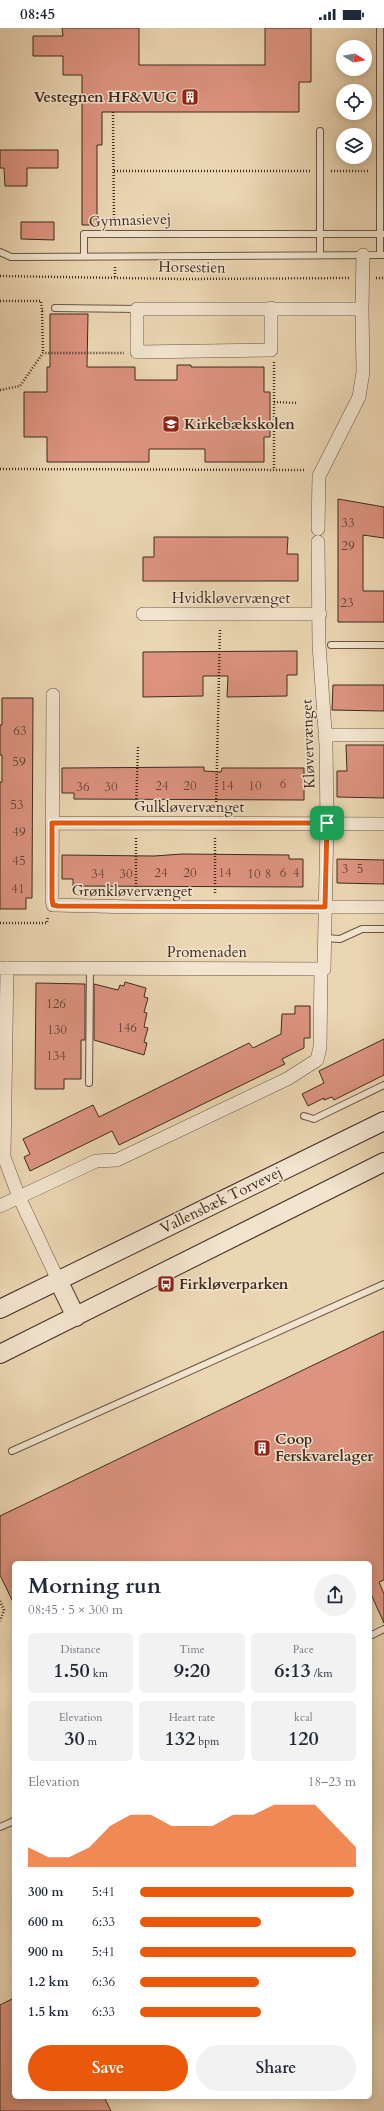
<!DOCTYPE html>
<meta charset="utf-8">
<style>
body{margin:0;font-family:Cardo,serif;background:#f2f2f3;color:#1f2937;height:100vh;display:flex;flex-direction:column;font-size:15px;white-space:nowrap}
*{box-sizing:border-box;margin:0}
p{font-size:13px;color:#747a83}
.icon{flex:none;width:22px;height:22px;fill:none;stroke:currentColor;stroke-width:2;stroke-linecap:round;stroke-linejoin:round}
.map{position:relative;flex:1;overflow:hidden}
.panel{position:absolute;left:12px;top:1533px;width:360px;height:538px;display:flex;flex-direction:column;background:#fff;border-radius:6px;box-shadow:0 2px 10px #0003}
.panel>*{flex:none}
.needle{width:26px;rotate:101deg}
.controls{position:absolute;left:336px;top:12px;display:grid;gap:8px}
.controls a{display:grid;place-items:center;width:36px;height:36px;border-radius:50%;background:#fff;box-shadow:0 2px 10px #0003;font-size:20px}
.pin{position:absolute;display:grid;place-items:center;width:34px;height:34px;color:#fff;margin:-17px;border-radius:8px;box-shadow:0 2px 6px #0006}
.round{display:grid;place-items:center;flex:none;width:42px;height:42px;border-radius:21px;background:#f2f2f3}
.headline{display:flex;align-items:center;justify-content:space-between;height:68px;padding:0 16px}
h1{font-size:22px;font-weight:700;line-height:30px}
.metrics{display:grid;grid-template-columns:repeat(3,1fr);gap:6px;height:68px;padding:4px 16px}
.metrics div{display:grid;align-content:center;border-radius:6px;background:#f2f2f3;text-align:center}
.metrics b{font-size:20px;font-weight:700}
.metrics small{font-size:11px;font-weight:400}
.metrics p{font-size:11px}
.chart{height:112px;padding:8px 16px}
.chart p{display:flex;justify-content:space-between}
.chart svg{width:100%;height:72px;margin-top:4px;fill:#ea580c;opacity:.7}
.button{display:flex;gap:8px;margin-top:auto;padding:8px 16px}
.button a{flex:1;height:46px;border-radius:24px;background:#ea580c;color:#fff;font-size:16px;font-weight:700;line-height:46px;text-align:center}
.button a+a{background:#f2f2f3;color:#1f2937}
ul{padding:0 16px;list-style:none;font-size:13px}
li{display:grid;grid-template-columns:64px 48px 1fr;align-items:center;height:30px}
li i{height:10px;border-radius:5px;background:#ea580c}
.status{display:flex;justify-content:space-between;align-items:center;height:28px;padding:0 20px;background:#fff;direction:ltr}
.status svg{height:11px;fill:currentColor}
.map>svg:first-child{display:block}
.building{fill:#dc937f;stroke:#3f2a1f}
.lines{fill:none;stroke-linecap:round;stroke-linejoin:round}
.lane-casing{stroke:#6a5544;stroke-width:8}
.street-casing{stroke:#6a5544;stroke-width:14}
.secondary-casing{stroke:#3f2a1f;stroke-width:20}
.path{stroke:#3f2a1f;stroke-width:2.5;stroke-dasharray:1 2;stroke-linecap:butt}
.lane{stroke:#f2e4ce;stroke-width:6}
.street{stroke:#f2e4ce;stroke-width:13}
.secondary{stroke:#f2e4ce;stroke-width:18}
.route-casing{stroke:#fff;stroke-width:8}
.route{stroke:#ea580c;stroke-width:5}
.labels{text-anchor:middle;stroke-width:3;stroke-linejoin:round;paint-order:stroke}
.number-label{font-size:13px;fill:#664437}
.poi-label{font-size:15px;font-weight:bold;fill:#3f2a1f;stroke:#f2e4ce;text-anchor:start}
.street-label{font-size:15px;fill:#3f2a1f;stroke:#f2e4ce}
</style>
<div class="status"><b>08:45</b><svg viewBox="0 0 49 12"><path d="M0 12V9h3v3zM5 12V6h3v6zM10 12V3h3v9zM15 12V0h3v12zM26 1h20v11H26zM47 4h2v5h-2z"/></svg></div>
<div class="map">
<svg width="384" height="2083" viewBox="0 0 384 2083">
<rect width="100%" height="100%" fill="#ebd6b3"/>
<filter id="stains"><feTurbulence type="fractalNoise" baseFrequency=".005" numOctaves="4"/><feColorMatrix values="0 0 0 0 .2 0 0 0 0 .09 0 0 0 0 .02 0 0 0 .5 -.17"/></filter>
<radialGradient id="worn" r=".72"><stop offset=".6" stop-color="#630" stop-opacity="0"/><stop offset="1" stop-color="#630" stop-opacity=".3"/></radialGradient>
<path class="building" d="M62,0H139V37H265V0H311V54H299V84H102V117H97V197H82V47H63V28H33V8H63Z
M0,122H58V140H27V158H5L4,140H0Z
M21,194H54V212L21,211Z
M50,286H88L87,339H135V352H177V337H191V339H264V364H270V409H264V434H205V421H149V434H47V409H24V364H47V339H50Z
M338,471L384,479V510L363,507V563H384V594H338Z
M154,509H288L287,526H298V553H143V529H154Z
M297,623V647H287V668L227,669L228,648H203V668L143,669V624Z
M333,657H384V683L332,682Z
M2,670H33L32,870H26V881H0V754H2V727H0V697H2Z
M346,717H384V770L337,769V743H347Z
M204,739V743L221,744L222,740H304V772L74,771V765H62V740Z
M182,826L289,827V831H303V859L73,858V851H62V827L154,828Z
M337,831L384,832V856L337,855Z
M125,954L146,960L144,969L148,970L144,984L147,985L144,999L148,1000L144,1014L147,1015L144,1027L94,1012V956L118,962L120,957L124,958Z
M36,955L85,956V1012H81V1051H64V1061H35Z
M295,978H310V1010H304V1020L282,1031L285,1036L119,1117L112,1103L30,1143L24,1129L30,1126L23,1111L93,1077L99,1089L249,1015L253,1020L281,1006L282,986H295Z
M384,1011V1047L334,1072L332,1069L324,1072V1070L308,1078L302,1066L324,1055L319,1043Z
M384,1303V1552L379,1554L384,1566V1595L370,1564V1535H14V1576L0,1547V1488Z
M14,1970V2069H104L111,2083H0V1977Z"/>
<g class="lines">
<g class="lane-casing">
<path id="lane" d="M380,0V227
M320,103V227
M0,224L11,229H18L384,227
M84,228V206H384
M55,280L137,281
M331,617H384
M324,910L340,911L362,901H384
M89,1055L90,940
M304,1088L314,1091L384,1057
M12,1423L384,1256
M370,1608L384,1601
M0,1799L14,1793"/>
</g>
<g class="street-casing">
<path id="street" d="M271,280V322L137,324V281H362L363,344L359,369L319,448L318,501
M362,281L363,227
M143,586H320
M53,667L52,871L53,877L135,879H384
M325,707H384
M52,795L384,796
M0,940L324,941L327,795L326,717L319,617L318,514
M7,940L4,1129L19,1169L58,1252
M0,1178L96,1133L117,1132L287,1051L317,1032L320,1019L321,941"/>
</g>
<g class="secondary-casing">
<path id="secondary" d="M58,1252L76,1289
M0,1281L384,1093
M0,1326L384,1134"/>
</g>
<path class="path" d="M113,84L114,196
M114,143H310
M331,143H370
M115,239V249
M0,248L183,251L349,250
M376,250H384
M0,273H41L42,283H45
M42,283L43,325
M274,334V442
M0,362L20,358L43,325H124
M274,374L298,375
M0,441L306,442
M136,783L138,719
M216,783L220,600
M136,865V810
M215,865V810
M0,895H47L48,889
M0,1573L4,1582L0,1593"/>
<use href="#lane" class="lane"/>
<use href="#street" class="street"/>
<use href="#secondary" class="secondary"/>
</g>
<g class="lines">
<g class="route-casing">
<path id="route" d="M52,795H327L325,879L58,878L53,877L52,871Z"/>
</g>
<use href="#route" class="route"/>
</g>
<defs>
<g id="building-square" transform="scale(0.9)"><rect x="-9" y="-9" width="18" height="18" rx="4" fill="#8f2418" stroke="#f2e4ce"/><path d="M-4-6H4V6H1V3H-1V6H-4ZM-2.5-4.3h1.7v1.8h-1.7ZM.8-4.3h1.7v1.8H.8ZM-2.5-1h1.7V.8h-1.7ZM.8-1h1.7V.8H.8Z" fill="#fff"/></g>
<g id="school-square" transform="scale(0.9)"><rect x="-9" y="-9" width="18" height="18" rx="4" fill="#8f2418" stroke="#f2e4ce"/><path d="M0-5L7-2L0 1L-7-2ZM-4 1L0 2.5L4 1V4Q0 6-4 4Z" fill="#fff"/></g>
<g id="bus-square" transform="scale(0.9)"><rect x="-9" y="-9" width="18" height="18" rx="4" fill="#8f2418" stroke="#f2e4ce"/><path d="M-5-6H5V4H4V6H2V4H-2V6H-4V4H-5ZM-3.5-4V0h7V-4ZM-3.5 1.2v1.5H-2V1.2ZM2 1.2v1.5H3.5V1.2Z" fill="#fff"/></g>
</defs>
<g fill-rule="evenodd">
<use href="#building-square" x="190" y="69"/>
<use href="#school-square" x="171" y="396"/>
<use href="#bus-square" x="166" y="1256"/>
<use href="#building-square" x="262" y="1420"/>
</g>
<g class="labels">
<g class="number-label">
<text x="348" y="499">33</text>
<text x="348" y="522">29</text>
<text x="347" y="579">23</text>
<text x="20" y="707">63</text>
<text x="19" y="738">59</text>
<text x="283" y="760">6</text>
<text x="162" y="762">24</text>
<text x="190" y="762">20</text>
<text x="227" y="762">14</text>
<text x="255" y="762">10</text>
<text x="83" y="763">36</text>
<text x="111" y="763">30</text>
<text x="17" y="781">53</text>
<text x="19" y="808">49</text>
<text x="19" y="837">45</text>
<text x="345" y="845">3</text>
<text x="360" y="845">5</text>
<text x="161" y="849">24</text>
<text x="190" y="849">20</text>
<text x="225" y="849">14</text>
<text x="283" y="849">6</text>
<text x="296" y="849">4</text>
<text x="98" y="850">34</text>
<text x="126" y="850">30</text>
<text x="254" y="850">10</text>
<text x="268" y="850">8</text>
<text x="18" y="865">41</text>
<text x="56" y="980">126</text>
<text x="127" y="1004">146</text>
<text x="57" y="1006">130</text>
<text x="56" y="1032">134</text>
</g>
<g class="poi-label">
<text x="177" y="74" text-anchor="end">Vestegnen HF&amp;VUC</text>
<text x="184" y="401">Kirkebækskolen</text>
<text x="179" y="1261">Firkløverparken</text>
<text x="275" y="1416">Coop<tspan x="275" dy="17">Ferskvarelager</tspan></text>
</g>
<g class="street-label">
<text transform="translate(130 192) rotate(-2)" y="5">Gymnasievej</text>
<text transform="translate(192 239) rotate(1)" y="5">Horsestien</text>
<text x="231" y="575">Hvidkløvervænget</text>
<text transform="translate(308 716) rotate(-92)" y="5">Kløvervænget</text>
<text x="189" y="784">Gulkløvervænget</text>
<text x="132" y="868">Grønkløvervænget</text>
<text x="207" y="929">Promenaden</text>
<text transform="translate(221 1172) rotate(-26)" y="5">Vallensbæk Torvevej</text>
</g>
</g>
<rect width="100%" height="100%" filter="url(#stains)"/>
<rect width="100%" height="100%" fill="url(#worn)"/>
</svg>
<div class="controls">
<a><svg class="needle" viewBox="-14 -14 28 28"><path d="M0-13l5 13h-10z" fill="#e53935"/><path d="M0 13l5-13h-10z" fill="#747a83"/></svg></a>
<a><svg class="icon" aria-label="locate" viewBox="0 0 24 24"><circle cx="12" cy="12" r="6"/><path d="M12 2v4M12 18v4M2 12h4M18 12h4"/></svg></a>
<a><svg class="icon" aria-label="layers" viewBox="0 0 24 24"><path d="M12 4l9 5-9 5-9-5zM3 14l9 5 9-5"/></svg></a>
</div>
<div class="pin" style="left:327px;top:795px;background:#1e9e55"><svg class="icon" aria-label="arrive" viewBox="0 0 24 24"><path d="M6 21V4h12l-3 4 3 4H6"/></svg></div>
<section class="panel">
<div class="headline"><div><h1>Morning run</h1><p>08:45 · 5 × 300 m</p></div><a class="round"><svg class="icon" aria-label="share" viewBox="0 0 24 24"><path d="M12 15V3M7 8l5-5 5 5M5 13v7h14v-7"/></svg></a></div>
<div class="metrics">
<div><p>Distance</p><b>1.50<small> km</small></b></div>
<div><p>Time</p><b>9:20</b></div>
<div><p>Pace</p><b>6:13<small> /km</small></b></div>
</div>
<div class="metrics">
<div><p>Elevation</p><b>30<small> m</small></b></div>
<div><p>Heart rate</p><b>132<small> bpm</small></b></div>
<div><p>kcal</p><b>120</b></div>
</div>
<div class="chart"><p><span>Elevation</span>18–23 m</p>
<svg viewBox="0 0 160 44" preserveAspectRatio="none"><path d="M0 44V32L10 38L20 38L30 32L40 19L50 12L60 12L70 19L80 19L90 19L100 12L110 12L120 6L130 6L140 6L150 19L160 32V44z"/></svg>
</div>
<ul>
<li><b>300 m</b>5:41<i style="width:99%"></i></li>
<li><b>600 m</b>6:33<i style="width:56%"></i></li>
<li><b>900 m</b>5:41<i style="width:100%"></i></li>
<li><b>1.2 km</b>6:36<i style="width:55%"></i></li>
<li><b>1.5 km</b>6:33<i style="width:56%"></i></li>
</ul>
<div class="button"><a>Save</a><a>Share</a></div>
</section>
</div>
